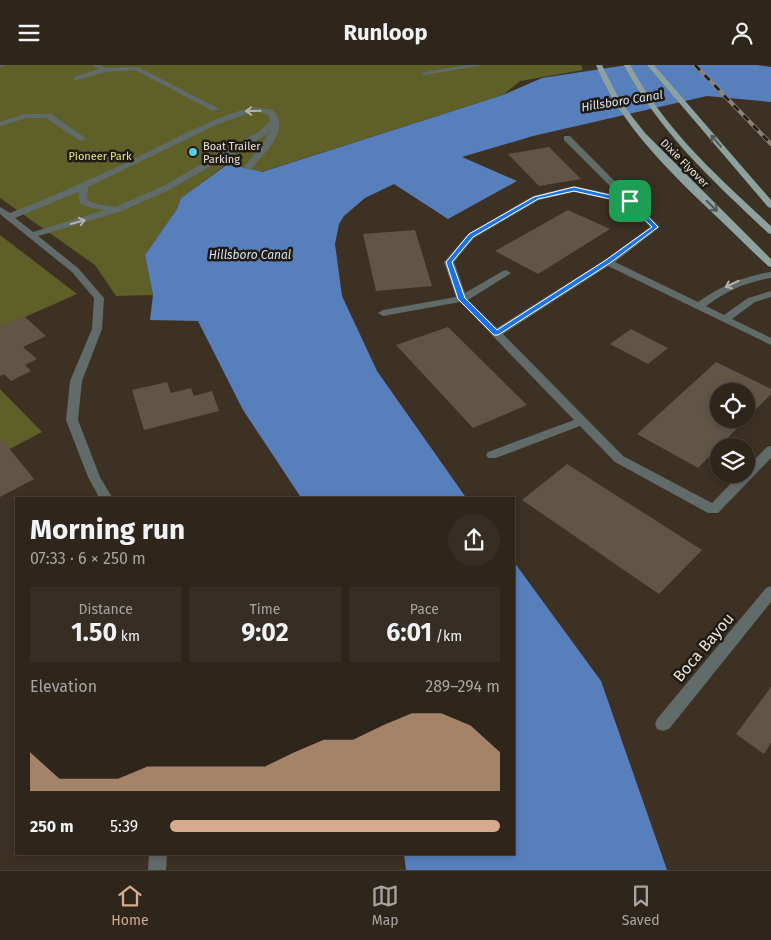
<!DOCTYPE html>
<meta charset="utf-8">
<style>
body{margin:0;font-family:"Fira Sans",sans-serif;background:#362d24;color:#f1f3f6;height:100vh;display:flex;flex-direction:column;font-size:19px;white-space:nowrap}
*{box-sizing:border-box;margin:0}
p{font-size:16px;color:#a7a5a3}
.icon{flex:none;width:28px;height:28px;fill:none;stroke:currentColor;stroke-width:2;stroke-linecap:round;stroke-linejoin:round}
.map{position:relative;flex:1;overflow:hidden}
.side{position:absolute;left:15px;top:432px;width:500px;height:358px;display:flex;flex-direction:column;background:#2e251b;border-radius:0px;box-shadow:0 2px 8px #0003,0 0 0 1px #49423a}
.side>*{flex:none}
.buttons{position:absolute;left:710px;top:318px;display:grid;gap:10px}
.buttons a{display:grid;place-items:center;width:45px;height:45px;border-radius:50%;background:#2e251b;box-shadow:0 2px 8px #0003,0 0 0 1px #49423a;font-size:25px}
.pin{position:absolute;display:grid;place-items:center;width:42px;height:42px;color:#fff;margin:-21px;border-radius:10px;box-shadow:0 2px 8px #0006}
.round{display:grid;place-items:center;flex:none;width:52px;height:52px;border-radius:26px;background:#362d24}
.overview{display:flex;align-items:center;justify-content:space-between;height:85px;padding:0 15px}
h1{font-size:28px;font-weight:700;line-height:38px}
.stats{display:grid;grid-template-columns:repeat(3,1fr);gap:8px;height:85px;padding:5px 15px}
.stats div{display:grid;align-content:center;border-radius:0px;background:#362d24;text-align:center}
.stats b{font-size:25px;font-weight:700}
.stats small{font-size:14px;font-weight:400}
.stats p{font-size:14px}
.chart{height:140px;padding:10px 15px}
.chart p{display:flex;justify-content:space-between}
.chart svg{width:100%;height:90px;margin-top:5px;fill:#d6ab8b;opacity:.7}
ul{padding:0 15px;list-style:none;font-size:16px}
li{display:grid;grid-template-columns:80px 60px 1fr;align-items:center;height:38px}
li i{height:12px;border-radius:6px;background:#d6ab8b}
header{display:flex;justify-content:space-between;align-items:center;height:65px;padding:0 15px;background:#2e251b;font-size:22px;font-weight:700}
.menu{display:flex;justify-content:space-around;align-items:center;height:70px;border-top:1px solid #49423a;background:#2e251b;font-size:14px;color:#a7a5a3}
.menu a{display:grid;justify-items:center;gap:2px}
.menu .selected{color:#d6ab8b}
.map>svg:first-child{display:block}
.green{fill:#5f6028}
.water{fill:#577fbc}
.building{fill:#615546;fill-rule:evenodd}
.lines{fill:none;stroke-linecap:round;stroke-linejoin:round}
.minor{fill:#616b6a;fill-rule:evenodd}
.major{fill:#8da29f;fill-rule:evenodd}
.rail-casing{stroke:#8c8277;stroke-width:4}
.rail{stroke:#1f1a14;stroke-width:2.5;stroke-dasharray:7;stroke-linecap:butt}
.oneway{stroke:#b3b3ae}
.oneway2{stroke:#505753}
.route{fill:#1a73e8;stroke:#fff;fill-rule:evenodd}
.poi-dot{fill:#58c8e4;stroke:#1f1a14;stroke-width:2}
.labels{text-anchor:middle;stroke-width:5;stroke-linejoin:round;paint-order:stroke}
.far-poi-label{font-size:11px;fill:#eae3db;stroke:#1f1a14;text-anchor:start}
.far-park-label{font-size:11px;fill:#e5e879;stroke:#1f1a14}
.far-street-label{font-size:11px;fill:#eae3db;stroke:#1f1a14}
.far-water-label{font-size:12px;font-style:italic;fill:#d8e3f5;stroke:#1f1a14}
.near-street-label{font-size:16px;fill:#eae3db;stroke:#1f1a14}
</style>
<header><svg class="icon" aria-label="menu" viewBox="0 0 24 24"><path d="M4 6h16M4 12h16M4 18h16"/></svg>Runloop<svg class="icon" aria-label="person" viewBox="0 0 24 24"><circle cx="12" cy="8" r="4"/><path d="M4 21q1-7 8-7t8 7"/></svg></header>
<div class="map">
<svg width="771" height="805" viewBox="0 0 771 805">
<rect width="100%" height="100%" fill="#3d3124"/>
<path class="green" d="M3,0H581L583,5L520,16L503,30L261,107L227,99L181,133L177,144L145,190L153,230L116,231L95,200L0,133V1Z
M0,170L77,229L0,263Z
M0,324L42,367L0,389Z"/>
<path class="water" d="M627,0H757L771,2V37L707,31L533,71L462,92L517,116L448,154L394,119L365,133L344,151L339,159L335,179L342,231L377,306L467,434H302L243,345L198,256L150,255L153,230L145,190L177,144L181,133L228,99L262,107L503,30L542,13Z
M514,497L601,616L667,805H406L404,789H514Z"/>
<path class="building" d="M549,82L581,114L539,121L508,89Z
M568,145L610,164L538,209L495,186Z
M415,165L432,221L376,226L363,169Z
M24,251L46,271L23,282L37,294L25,300L31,306L11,316L4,309L0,311V261Z
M448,262L527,340L473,363L396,280Z
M631,264L668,283L648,299L610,279Z
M716,297L771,324V329L698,403L637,369ZM719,326H746V354H719Z
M167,317L171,328L191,323L194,331L212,326L219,346L144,365L132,325Z
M0,372L34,414L0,432Z
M567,399L702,485L659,529L522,435Z
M771,622V678L764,689L736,669Z"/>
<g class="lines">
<path class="minor" d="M0,0H6L0,3Z
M92,0H100L106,3L138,2L220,44L213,46L135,5L105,7L74,16V12L99,4Z
M466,0H484L424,10L420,8Z
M254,42L273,45C275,48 278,52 279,56C282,74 260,93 250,105L243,103L262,80L270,65L266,70L169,125L122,146L38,171L78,203L104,233L102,264L82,316L78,355L100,412L113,434H100L88,412L66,355L70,316L92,264L94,233L72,207L0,149V142L10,148C56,130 101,110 146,88C181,71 216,51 254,42ZM254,46L267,49L271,55L260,66L163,121L116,142L96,139L87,135L88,122L216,60ZM78,127L80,138L91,143L105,145L33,167L15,153Z
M24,49H51L87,74L80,76L46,53H27L0,61V57Z
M564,71H570L660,162L615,197L698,237C721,221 743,211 771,207V213C745,217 727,226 706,241L724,250L748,233L771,226V232L755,237L732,254L771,273V280L608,201L503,269L623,391L712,438L740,409H746V403L767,382L771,381V393L718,448H708L615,397L580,361L496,393H488L486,390L488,387L574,355L460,237L383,251L378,248L383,245L456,232L444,197L446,195L468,169L533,131L574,121L620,131L564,75ZM574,127L626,138L650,162L605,195L497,263L468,235L511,208L506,205L503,206L465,228L454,197L474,173L539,135Z
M771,521V537L669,664L663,666L657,664L655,659L657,654L766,523Z
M149,789H167L166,805H148Z"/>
<path class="major" d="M596,0H602L620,36L645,68L771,194V202L768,201L750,184C694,128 626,74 596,0Z
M624,0H630C666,66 717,111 771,161V169L768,168C713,116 659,67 624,0Z
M647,0H654L771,135V143L768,142Z"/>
<g class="rail-casing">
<path id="rail" d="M695,0L771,79"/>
</g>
<use href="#rail" class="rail"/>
</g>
<defs><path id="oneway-shaft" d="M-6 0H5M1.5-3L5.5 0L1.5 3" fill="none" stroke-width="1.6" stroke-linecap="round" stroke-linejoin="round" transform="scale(1.25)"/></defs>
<g class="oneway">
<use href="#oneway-shaft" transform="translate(253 46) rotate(179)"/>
<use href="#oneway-shaft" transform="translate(78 157) rotate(-16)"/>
<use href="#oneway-shaft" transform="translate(732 219) rotate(154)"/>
</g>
<g class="oneway2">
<use href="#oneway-shaft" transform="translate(716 76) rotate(-131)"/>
<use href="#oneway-shaft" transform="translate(712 141) rotate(45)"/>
</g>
<path class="route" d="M574,122L632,135L658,162L610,198L498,270H494L458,234L446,197L469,169L534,132ZM574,126L628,138L652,162L606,195L497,265L465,233L452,197L473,172L538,134Z"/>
<circle class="poi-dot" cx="193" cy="87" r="5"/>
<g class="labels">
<g class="far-poi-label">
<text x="203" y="85">Boat Trailer<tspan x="203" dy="13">Parking</tspan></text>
</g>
<g class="far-park-label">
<text x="100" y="95">Pioneer Park</text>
</g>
<g class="far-street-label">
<text transform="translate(685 98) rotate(45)" y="4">Dixie Flyover</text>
</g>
<g class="far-water-label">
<text transform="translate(622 36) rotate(-9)" y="4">Hillsboro Canal</text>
<text x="250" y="194">Hillsboro Canal</text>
</g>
<g class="near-street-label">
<text transform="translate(703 582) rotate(-50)" y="6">Boca Bayou</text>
</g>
</g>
</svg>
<div class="buttons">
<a><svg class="icon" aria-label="locate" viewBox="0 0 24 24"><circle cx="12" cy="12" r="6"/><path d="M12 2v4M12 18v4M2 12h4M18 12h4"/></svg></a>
<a><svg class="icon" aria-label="layers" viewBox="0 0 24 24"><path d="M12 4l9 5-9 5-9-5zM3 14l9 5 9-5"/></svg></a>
</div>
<div class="pin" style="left:630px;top:136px;background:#1e9e55"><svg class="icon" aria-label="arrive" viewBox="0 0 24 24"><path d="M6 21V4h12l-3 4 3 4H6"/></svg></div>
<section class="side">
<div class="overview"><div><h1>Morning run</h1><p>07:33 · 6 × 250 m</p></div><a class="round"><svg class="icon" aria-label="share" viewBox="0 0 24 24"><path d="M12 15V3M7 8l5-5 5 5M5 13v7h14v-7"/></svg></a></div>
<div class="stats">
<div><p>Distance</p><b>1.50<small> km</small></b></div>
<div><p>Time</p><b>9:02</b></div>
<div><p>Pace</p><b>6:01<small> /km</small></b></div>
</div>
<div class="chart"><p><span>Elevation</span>289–294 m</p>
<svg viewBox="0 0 160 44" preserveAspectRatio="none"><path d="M0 44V25L10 38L20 38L30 38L40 32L50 32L60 32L70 32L80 32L90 25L100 19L110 19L120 12L130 6L140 6L150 12L160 25V44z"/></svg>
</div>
<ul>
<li><b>250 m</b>5:39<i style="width:100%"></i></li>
</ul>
</section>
</div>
<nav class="menu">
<a class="selected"><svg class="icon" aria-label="home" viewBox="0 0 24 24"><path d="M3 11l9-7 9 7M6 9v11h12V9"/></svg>Home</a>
<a><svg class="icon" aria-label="map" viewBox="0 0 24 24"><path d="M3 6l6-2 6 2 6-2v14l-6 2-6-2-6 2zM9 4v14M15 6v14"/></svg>Map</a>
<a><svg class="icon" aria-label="saved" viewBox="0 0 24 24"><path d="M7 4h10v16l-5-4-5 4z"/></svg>Saved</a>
</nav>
